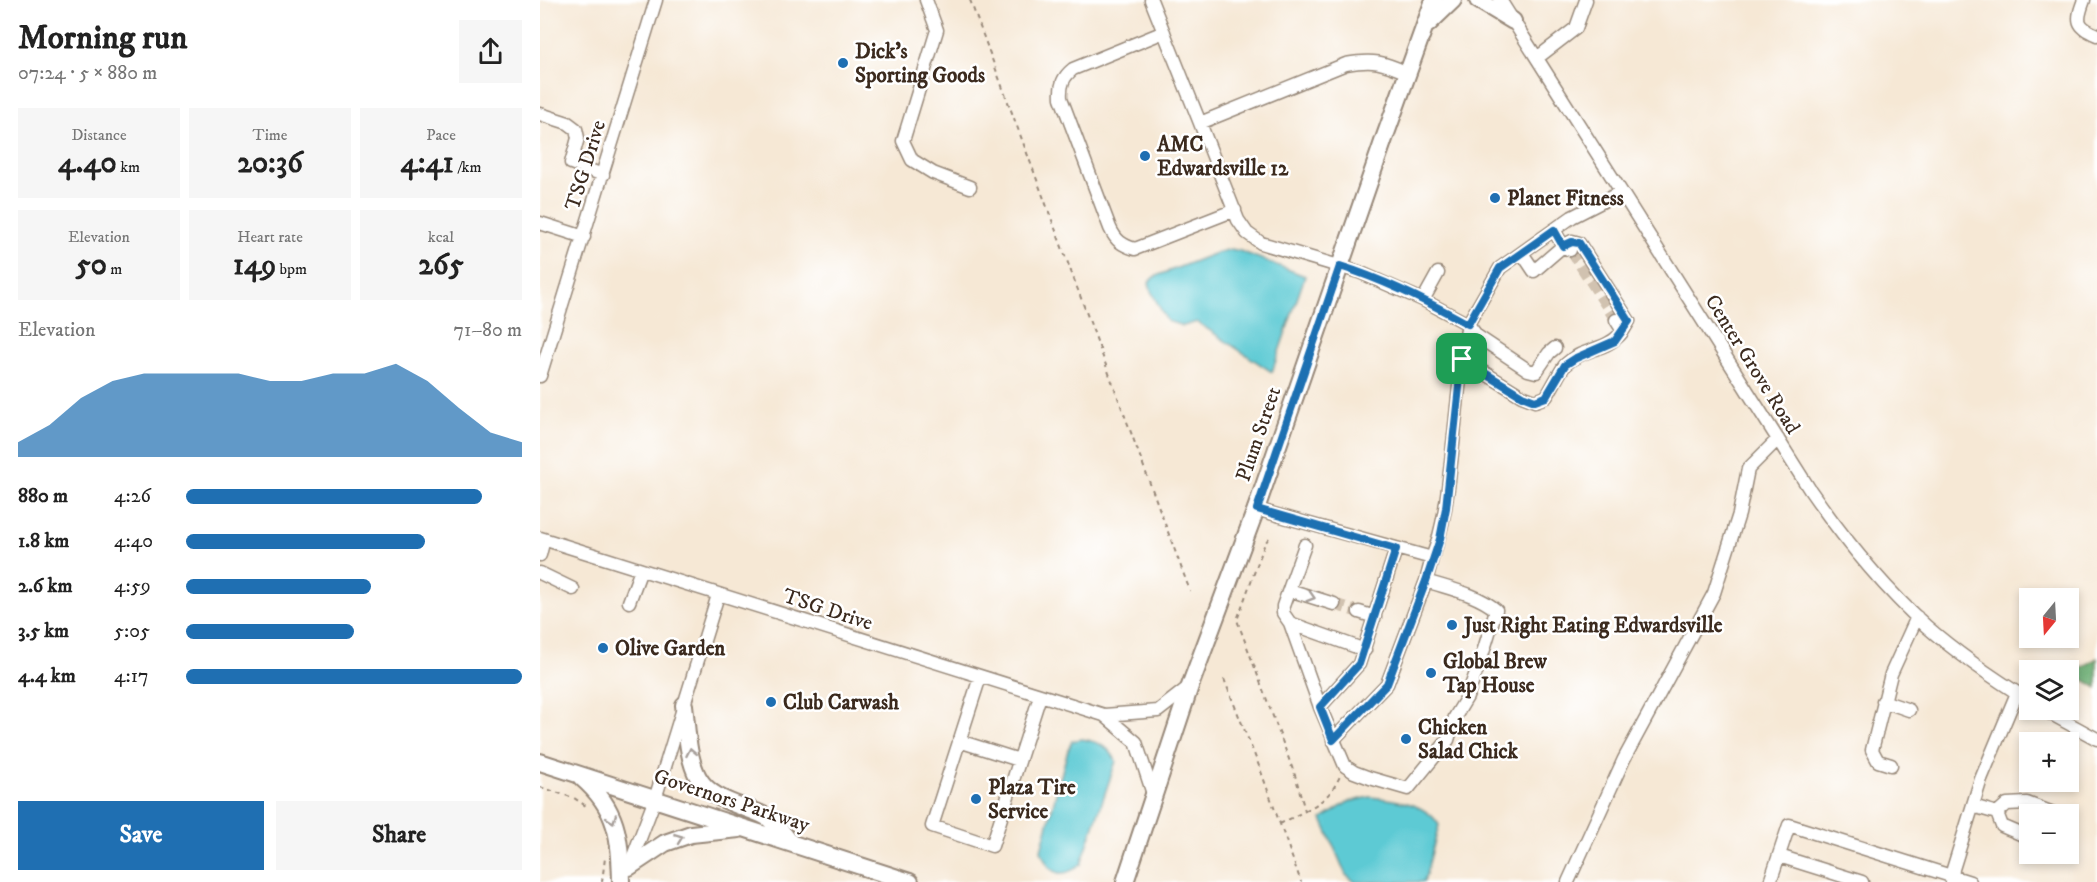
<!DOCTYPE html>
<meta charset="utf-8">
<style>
body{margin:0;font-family:"IM FELL DW Pica",serif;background:#f6f6f6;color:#222;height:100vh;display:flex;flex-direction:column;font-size:22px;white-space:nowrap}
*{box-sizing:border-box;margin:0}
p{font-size:20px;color:#767676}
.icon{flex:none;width:33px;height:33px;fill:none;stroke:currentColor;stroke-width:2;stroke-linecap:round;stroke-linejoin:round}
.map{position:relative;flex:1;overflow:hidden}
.drawer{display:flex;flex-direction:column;background:#fff;width:540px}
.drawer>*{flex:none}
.needle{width:39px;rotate:198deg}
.tools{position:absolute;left:1479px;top:588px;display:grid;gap:12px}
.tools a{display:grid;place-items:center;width:60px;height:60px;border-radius:0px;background:#fff;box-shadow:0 3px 9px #0003;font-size:30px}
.pin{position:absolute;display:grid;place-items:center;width:51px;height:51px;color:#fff;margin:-26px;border-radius:12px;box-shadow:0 3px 9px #0006}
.round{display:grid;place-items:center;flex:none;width:63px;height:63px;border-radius:0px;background:#f6f6f6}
.overview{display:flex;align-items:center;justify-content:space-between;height:102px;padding:0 18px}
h1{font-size:33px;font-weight:700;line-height:45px}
.stats{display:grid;grid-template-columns:repeat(3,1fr);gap:9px;height:102px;padding:6px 18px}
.stats div{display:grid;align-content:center;border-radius:0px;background:#f6f6f6;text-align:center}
.stats b{font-size:30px;font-weight:700}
.stats small{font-size:16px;font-weight:400}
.stats p{font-size:16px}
.chart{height:168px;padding:12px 18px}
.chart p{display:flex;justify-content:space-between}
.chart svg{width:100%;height:108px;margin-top:6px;fill:#1f6fb2;opacity:.7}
.cta{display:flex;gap:12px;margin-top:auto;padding:12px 18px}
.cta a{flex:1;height:69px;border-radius:0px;background:#1f6fb2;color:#fff;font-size:24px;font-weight:700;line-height:69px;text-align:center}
.cta a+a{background:#f6f6f6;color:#222}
ul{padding:0 18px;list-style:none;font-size:20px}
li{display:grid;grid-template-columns:96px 72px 1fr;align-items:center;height:45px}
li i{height:15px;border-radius:8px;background:#1f6fb2}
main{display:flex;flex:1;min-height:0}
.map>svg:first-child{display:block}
.forest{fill:#68ab6f;stroke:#526a46;stroke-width:1.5}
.water{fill:#5dcad4;stroke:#4c7a79;stroke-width:1.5}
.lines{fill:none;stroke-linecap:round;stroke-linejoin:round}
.minor-tunnel{stroke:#d1c2b0;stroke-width:12;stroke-dasharray:12 6;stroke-linecap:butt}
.minor-casing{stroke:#98897a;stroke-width:15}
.major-casing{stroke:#98897a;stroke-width:20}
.path{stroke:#98897a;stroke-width:2;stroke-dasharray:4.5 4.5;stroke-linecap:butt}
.minor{stroke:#fff;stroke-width:12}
.major{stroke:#fff;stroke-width:16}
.oneway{stroke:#a79f9a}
.route-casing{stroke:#fff;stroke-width:12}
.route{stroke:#1f6fb2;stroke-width:8}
.poi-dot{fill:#1f6fb2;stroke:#fff;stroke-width:2}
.labels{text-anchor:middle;stroke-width:5;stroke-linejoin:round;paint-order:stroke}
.poi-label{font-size:21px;font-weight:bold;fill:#3b2a1e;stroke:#fff;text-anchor:start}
.street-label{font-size:21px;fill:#3b2a1e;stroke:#fff}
</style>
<main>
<section class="drawer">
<div class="overview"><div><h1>Morning run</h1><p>07:24 · 5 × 880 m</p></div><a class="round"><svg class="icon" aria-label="share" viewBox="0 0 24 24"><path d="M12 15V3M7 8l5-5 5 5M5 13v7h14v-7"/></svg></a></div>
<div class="stats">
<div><p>Distance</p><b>4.40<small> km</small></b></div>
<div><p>Time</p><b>20:36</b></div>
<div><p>Pace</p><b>4:41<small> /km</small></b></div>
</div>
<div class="stats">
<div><p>Elevation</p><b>50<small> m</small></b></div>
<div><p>Heart rate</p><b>149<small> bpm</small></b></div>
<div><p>kcal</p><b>265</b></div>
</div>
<div class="chart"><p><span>Elevation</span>71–80 m</p>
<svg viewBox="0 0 160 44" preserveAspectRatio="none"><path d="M0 44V38L10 31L20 20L30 13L40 10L50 10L60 10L70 10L80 13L90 13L100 10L110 10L120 6L130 13L140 24L150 34L160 38V44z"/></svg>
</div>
<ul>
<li><b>880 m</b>4:26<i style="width:88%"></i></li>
<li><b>1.8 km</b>4:40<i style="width:71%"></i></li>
<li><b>2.6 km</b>4:59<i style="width:55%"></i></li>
<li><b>3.5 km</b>5:05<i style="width:50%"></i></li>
<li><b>4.4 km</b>4:17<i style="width:100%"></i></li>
</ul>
<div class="cta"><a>Save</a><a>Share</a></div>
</section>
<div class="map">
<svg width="1557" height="882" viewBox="0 0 1557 882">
<rect width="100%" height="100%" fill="#fff"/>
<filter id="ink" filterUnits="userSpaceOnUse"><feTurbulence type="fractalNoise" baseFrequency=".0167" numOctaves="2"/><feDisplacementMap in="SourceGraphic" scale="12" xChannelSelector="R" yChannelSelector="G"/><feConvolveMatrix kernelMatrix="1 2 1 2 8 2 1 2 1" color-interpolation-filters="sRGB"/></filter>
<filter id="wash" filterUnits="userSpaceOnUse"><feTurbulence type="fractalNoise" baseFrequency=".008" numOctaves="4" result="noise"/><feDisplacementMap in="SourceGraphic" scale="24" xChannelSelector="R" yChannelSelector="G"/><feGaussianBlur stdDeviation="1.35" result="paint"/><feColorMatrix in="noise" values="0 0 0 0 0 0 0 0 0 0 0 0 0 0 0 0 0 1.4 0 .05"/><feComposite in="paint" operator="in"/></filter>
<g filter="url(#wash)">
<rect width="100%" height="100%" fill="#f6e8d5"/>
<path class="forest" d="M1557,658V688L1533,673Z"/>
<path class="water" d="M691,249L700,251L765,276L732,372L657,322L643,326L627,321L611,291L609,282L614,277L676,253Z
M542,739C558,742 569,746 576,761L541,864C521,881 508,873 501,850L527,753L532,741Z
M830,797C854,799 886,803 899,825L884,882H815L806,875L782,819L808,802Z"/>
</g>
<g filter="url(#ink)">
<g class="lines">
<path class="minor-tunnel" d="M1031,250L1076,320
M794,604L819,612"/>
<g class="minor-casing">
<path id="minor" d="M386,0L397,30L363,141L372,160L393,173L430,187
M611,0L660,123
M960,0L1270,490C1304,539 1342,586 1386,626C1418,654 1453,678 1490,701
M1544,0C1536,21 1536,26 1557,35
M624,32L533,69C523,77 520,85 521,98L570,228C576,241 582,245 595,249L695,210
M997,58L1036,28L1046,0
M0,114L28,123L36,129L38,138L31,163L63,175
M0,223L44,237
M1014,230L1023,246L1032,241L1039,243L1089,321L1083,331
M982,253L994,271L1023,246L1030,250
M883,300L898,273
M1015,348L1009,353L996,372L988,370L937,336L928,324L960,268L1032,217L1081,192
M922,359L982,396L995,401L1006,397C1012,389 1020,370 1026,364C1042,348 1068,351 1083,331L1076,320
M0,376L116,0
M716,509L892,558C905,524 908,489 912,453C917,410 920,366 928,324L883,300L819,272L721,243L707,233L698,220L660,123L806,64C834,59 842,62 868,73
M0,538L564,715L596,742L613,794
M0,555L4,539
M0,573L33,589
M749,590L794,604
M89,602L101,570
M819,612L835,617
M750,623L743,613V606L765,545
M825,650L750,623L780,707L805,766L814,772L830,778L868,789L908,740L915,717L927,697L941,659L956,610C937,594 910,589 886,581
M440,677L392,826L452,846L500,696
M1343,701L1369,710
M780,707L819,664L856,549
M1504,710L1557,739
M564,715L618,711L650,686
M793,740L847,684L886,581L892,558
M419,741L479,760
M1351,765L1338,761L1332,750L1351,674L1377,617
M1433,806L1457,813
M1457,813L1467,804L1487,803L1516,814
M1457,813L1462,826L1490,838
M1239,856L1322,882
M89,867L115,799L178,595
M1028,882L1084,759L1174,593L1199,514L1208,469L1238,439
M1230,882L1249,825L1430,882
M1412,882L1413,869L1441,779L1477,693"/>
</g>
<g class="major-casing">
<path id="major" d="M938,0L973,21
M888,24L913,0
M144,705C147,728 147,757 158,777C171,801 203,805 225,816C235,821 243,834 250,842
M0,762L370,882
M42,778C78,809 80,838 81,882
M89,867L125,843L151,834L199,829
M585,882L650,686L716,509L844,139L894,0"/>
</g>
<path class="path" d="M430,0L650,591
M729,538L725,543L697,620L756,778L765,811L740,824
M684,679L719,766L761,882
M0,787L34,798L49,808
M765,811C782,802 792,794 800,776
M62,882L65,858"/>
<use href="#minor" class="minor"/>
<use href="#major" class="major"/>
</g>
<defs><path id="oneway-chevron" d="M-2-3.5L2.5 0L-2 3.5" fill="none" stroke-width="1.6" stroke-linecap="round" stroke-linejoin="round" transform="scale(1.5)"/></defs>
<g class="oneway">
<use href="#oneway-chevron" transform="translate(771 597) rotate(17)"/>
<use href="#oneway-chevron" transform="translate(151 752) rotate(-101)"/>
<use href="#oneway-chevron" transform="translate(72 819) rotate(70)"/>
<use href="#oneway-chevron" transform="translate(139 838) rotate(-20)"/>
</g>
</g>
<g class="lines" filter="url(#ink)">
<g class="route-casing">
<path id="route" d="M1014,230L1023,246L1032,242L1039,243L1089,321L1075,341L1036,358L1025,365L1006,397L995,401L982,396L922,359L906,508L900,539L886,581L847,684L793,740L780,707L819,664L856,549L717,509L800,266C845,280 887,301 928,324L960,268Z"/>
</g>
<use href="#route" class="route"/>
</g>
<g class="poi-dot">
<circle cx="303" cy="63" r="6"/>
<circle cx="605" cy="156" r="6"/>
<circle cx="955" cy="198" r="6"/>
<circle cx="912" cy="625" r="6"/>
<circle cx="63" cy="648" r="6"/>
<circle cx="891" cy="673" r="6"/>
<circle cx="231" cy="702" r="6"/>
<circle cx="866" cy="739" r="6"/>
<circle cx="436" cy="799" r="6"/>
</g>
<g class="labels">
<g class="poi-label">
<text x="315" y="58">Dick's<tspan x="315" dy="24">Sporting Goods</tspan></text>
<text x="617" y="151">AMC<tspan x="617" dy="24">Edwardsville 12</tspan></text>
<text x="967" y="205">Planet Fitness</text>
<text x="924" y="632">Just Right Eating Edwardsville</text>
<text x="75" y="655">Olive Garden</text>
<text x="903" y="668">Global Brew<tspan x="903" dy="24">Tap House</tspan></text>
<text x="243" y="709">Club Carwash</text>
<text x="878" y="734">Chicken<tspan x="878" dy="24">Salad Chick</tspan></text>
<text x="448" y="794">Plaza Tire<tspan x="448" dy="24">Service</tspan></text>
</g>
<g class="street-label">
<text transform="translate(45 165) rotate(-73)" y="7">TSG Drive</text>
<text transform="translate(1213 364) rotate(58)" y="7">Center Grove Road</text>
<text transform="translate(718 434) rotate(-71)" y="7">Plum Street</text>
<text transform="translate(288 609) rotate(18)" y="7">TSG Drive</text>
<text transform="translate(192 800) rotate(18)" y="7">Governors Parkway</text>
</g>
</g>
</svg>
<div class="tools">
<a><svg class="needle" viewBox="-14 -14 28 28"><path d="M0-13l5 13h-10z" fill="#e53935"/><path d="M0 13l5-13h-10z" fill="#767676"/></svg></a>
<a><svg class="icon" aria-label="layers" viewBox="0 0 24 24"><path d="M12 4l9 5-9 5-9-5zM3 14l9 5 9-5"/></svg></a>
<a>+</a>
<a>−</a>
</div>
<div class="pin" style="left:922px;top:359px;background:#1e9e55"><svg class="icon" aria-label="arrive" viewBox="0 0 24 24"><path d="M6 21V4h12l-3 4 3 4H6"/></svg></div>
</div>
</main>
